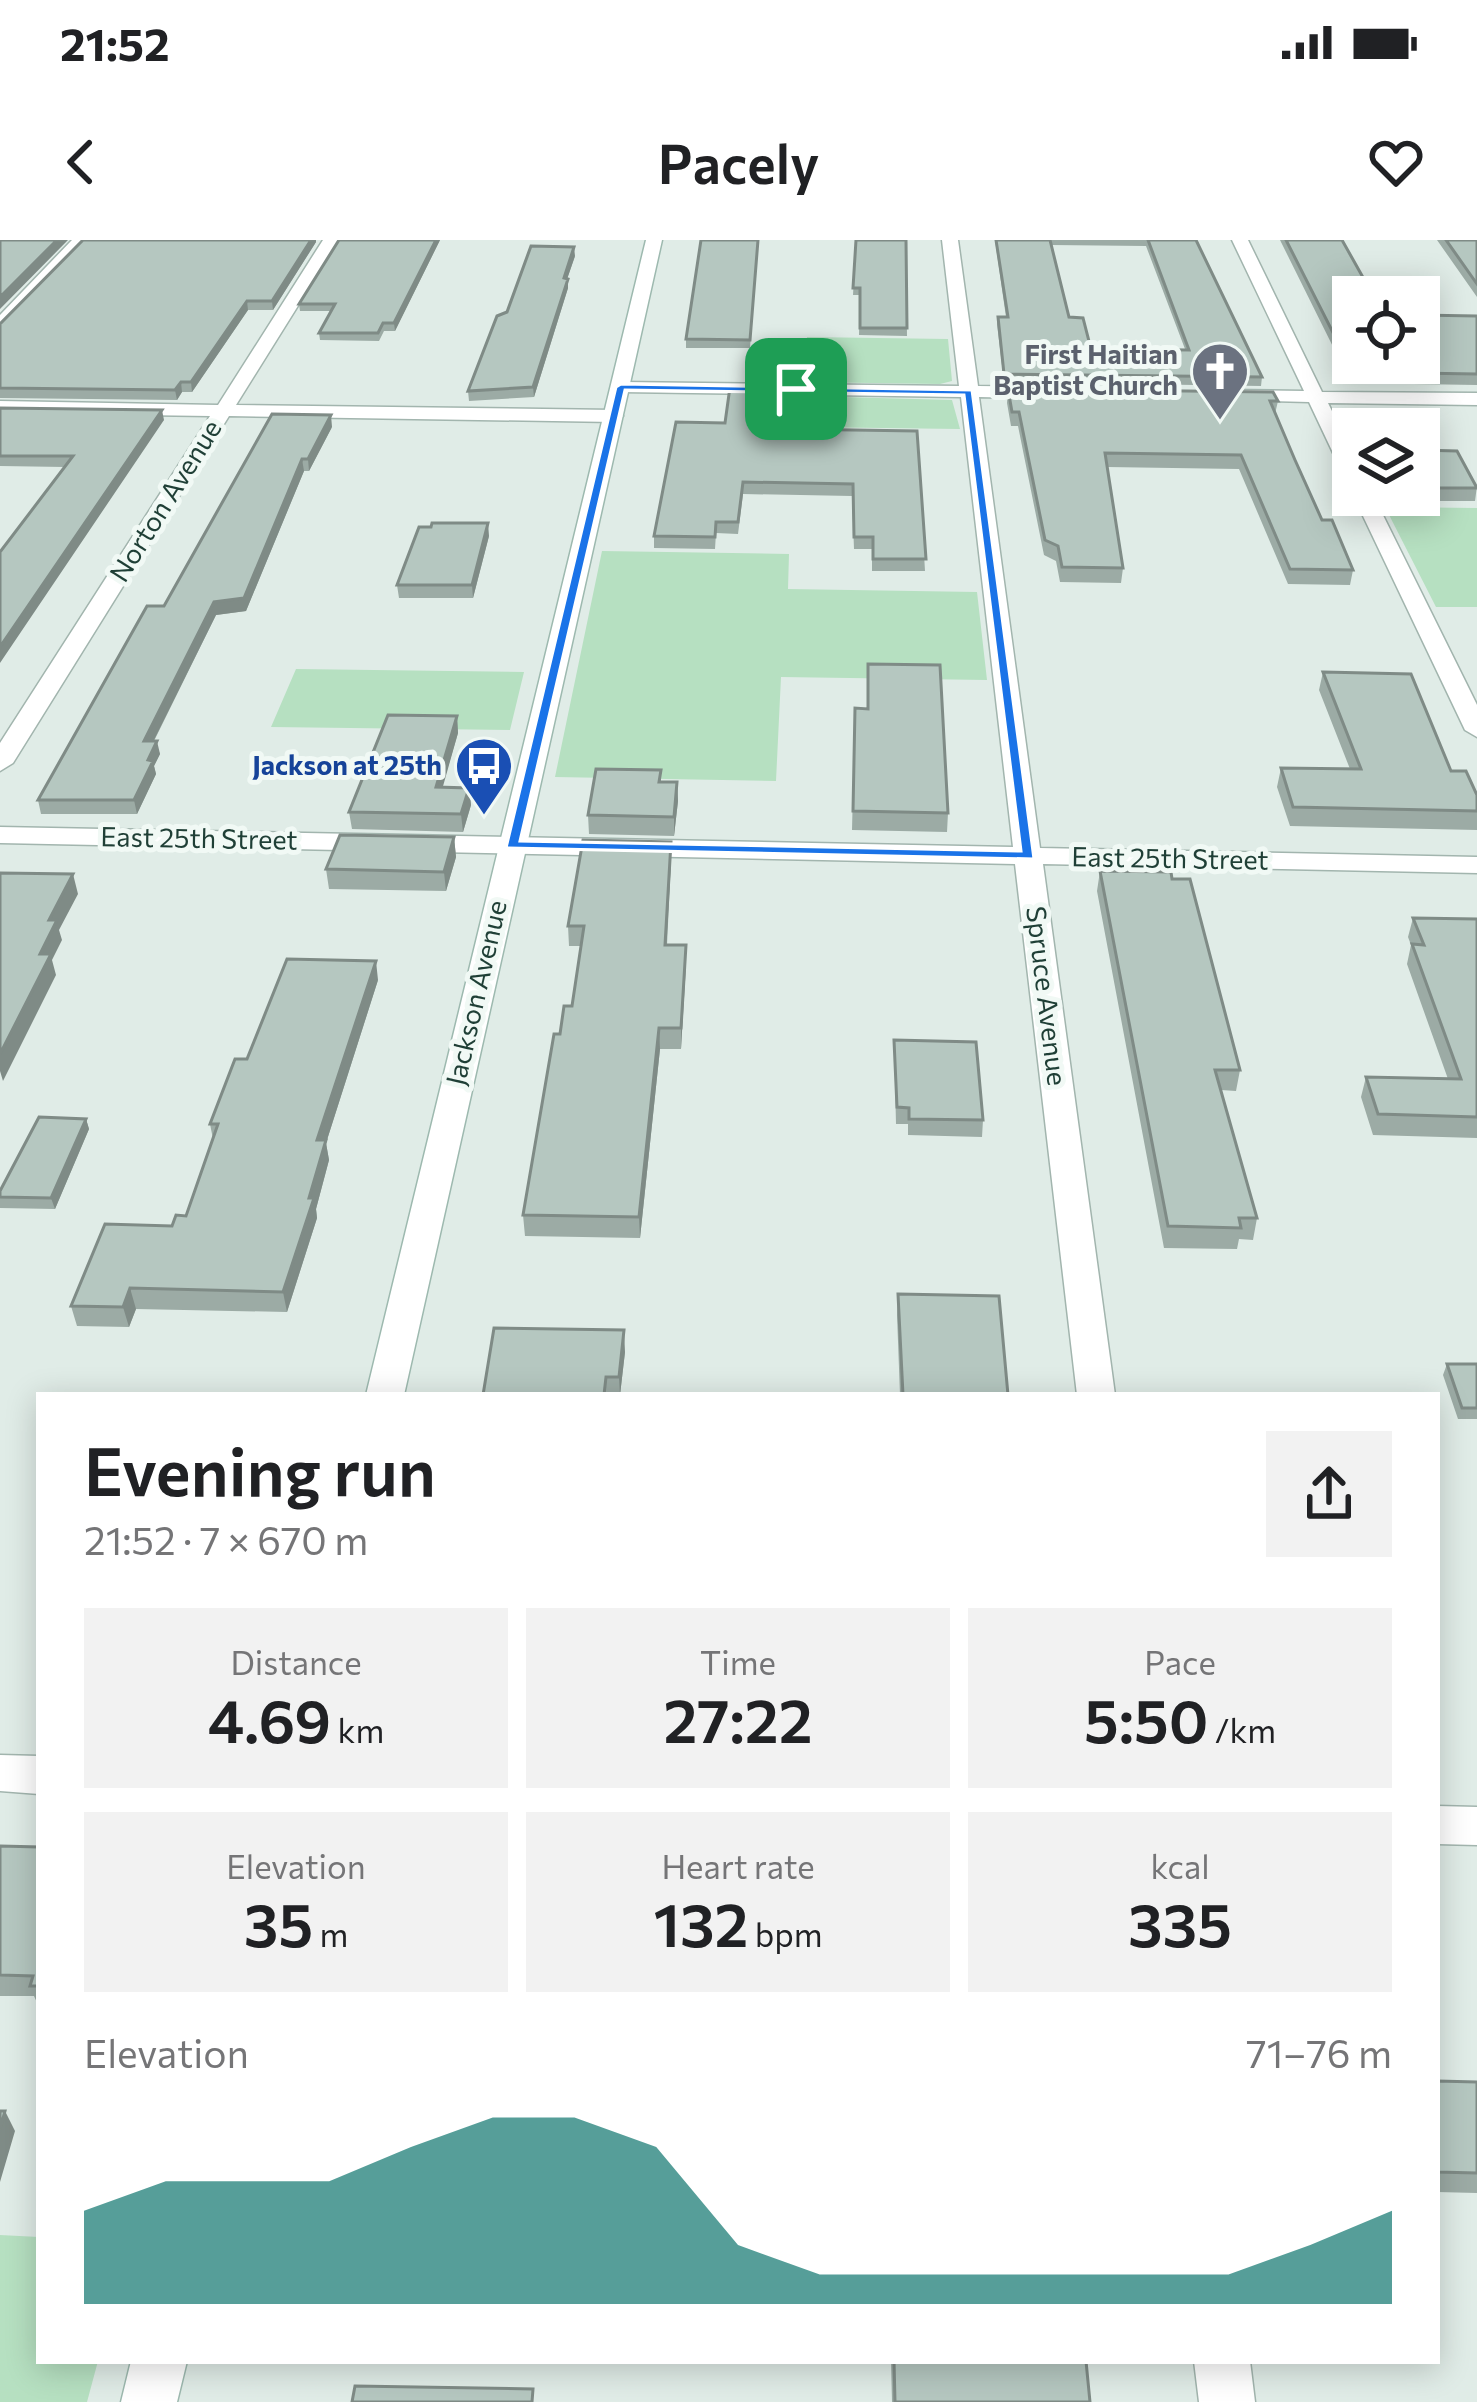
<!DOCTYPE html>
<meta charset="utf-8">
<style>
body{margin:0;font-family:Commissioner,sans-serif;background:#f2f2f2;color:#202124;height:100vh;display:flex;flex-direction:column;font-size:45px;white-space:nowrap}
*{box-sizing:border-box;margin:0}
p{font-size:39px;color:#757577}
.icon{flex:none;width:66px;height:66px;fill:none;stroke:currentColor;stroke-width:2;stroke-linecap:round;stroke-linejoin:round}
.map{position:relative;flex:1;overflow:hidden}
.side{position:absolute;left:36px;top:1152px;width:1404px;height:972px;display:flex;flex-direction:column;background:#fff;border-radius:0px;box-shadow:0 6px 30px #0003}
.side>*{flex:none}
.tools{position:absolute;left:1332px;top:36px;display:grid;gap:24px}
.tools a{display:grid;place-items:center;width:108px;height:108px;border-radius:0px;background:#fff;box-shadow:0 6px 30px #0003;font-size:60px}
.pin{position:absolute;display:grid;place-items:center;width:102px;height:102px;color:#fff;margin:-51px;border-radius:24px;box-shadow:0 6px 18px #0006}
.round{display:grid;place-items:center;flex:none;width:126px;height:126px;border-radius:0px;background:#f2f2f2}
.head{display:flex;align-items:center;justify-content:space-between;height:204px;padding:0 48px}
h1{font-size:66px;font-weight:600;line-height:90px}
.stats{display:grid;grid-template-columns:repeat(3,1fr);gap:18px;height:204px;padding:12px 48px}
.stats div{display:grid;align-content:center;border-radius:0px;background:#f2f2f2;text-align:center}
.stats b{font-size:60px;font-weight:600}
.stats small{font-size:33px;font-weight:400}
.stats p{font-size:33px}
.chart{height:336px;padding:24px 48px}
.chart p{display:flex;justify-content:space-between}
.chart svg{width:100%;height:216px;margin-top:12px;fill:#0f766e;opacity:.7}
.status{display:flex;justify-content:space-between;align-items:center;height:84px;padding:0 60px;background:#fff;direction:ltr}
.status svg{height:33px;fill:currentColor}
header{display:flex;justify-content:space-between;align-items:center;height:156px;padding:0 48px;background:#fff;font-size:54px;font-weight:600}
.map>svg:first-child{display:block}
.green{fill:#b6e0c1}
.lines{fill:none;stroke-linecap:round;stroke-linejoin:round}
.street-casing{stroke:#a2b5ae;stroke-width:3}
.secondary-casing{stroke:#9db9af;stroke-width:3}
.street{fill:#fff;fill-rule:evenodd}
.secondary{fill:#fff;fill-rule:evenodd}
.wall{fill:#9caba5;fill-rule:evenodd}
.shaded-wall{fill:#7f8b86}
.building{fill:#b5c7c0;stroke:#7f8b86;stroke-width:3}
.route{fill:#1a73e8;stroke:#fff;stroke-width:3;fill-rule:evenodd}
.labels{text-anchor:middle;stroke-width:10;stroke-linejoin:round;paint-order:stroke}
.far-worship-label{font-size:27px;font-weight:bold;fill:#5b616d;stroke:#f1f9f5;text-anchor:end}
.far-street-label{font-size:27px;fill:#1f3f36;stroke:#f1f9f5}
.far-transit-label{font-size:27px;font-weight:bold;fill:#164399;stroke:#f1f9f5;text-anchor:end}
</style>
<div class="status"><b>21:52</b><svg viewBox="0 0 49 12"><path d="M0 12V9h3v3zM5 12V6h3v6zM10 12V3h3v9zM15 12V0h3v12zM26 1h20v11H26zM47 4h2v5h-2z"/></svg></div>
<header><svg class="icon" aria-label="back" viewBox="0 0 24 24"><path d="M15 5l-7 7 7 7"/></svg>Pacely<svg class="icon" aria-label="heart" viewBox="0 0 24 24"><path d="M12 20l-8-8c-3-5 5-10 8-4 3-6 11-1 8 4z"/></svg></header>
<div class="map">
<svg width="1477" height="2162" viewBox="0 0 1477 2162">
<rect width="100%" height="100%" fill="#e0ece7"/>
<path class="green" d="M807,97L948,99L952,141L940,144L803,142Z
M804,156L952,160L960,189L804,187Z
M1385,267L1477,268V367H1436Z
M602,311L789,314L788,349L977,352L987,440L781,437L776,541L555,537Z
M296,429L524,432L510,490L271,487Z
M0,1995L39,1997V2121H98L87,2162H0Z"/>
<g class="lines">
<g class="street-casing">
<path id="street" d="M72,0H89L0,90V75Z
M323,0H339L236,165L614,170L623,176L614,182L229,176L13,523L0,531V503L210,176L0,173V161L218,165Z
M942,0H958L978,146L1055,147L1064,153L1055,159L979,157L1040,608L1477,617V633L1043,624L1115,1155H1077L1015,624L0,603V587L1013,607L961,157L621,152L612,147L621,142L959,146Z
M1232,0H1248L1322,152L1477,153V165L1328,163L1353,214V240L1343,234L1309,162L1223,160L1221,156L1230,150L1304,151Z
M1353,255H1373L1477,465V497L1465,490Z
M0,1515L39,1516V1554L0,1551Z
M1437,1566L1477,1567V1605L1437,1604Z
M1194,2121H1250L1255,2162H1199Z"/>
</g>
<g class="secondary-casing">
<path id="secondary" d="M646,0H662L404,1155H366Z
M131,2121H187L177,2162H121Z"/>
</g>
<use href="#street" class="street"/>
<use href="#secondary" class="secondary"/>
</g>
<path class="wall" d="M83,0H316V2L273,70H248L192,152H182L177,160L0,158V84Z
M339,0H440L395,91H384L379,101L320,100L319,93L331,71H300L299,64Z
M758,0L750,108H686V99Z
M856,0H906L907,96L859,95L860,55H853Z
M995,0H1196L1262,137L1261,146L1004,142L997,84L998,77H1006ZM1051,5L1146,6L1185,109H1091L1069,77Z
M1280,0H1342L1353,123L1477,76V145L1351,143Z
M1437,0H1477V57Z
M575,16L567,39L568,48L534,157L469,161L468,151L507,72Z
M1008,149L1278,161L1275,174L1295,220L1322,280L1353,330L1350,345L1288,344L1239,229L1107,227L1123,328L1121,343L1060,342L1056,321L1044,315L1018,186H1011L1007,163Z
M0,168L164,180L65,227L0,226Z
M332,187L309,231H304L246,371L216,375L154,501L160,514L154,526L156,534L137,574H41L38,560L164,366Z
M790,189L917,191L925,331H872V309H854L852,256L743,254L738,294L716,293L715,309L654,308V296Z
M1419,210L1477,246L1475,261H1422L1418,255Z
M489,296L473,358H399L397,345Z
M1323,432L1451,531L1477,555V590L1290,586L1277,547L1281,528L1350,529L1319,450Z
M855,468L867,469L948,573L947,592L852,590Z
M457,476L458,493L442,547L469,548L471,565L463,592L352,589L349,572Z
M661,530V542H677L678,561L674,596L589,594L588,575Z
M454,597L456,617L446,651L329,649L326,629Z
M671,621L667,705H686L681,809H660L640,998L525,996L523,975L560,794L572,766L581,706H569L568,686Z
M1100,631L1240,830L1236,851L1221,850L1257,978L1253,1000L1239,999L1237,1009L1164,1008L1097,651Z
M1413,678L1477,679V898L1373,895L1361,857L1366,837L1448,839L1407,724L1411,705L1408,697Z
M378,740L326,903L329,920L316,969L317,978L287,1072L136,1069L129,1087L77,1086L71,1066L186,976L213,899L210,884L247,819Z
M894,800L983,880L982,897L908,895V884H896Z
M86,879L89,889L55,969L0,968V951Z
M898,1054L1008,1155H900L897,1075Z
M625,1112L620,1155H483Z
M1447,1124H1477V1179H1458L1443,1135Z
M0,1606L39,1607V1767L34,1756H0Z
M1437,1841L1477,1842V1953L1437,1952Z
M891,2121H1086L1090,2162H892Z"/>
<path class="shaded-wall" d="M57,0H68L0,69V57Z
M311,0H316V2L273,70L272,61Z
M436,0H440L395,91L394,83Z
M574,7L575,16L564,48V38Z
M568,39V48L534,157L533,147Z
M247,61L248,70L192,152L191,142Z
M181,142L182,152L177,160L175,150Z
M162,170L164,180L0,423V407Z
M331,175L332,187L309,231L308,219Z
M302,219L304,231L246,371L216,375L147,514L144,501L214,362Z
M488,283L489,296L473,358L472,345Z
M457,476L458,493L438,564L436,547Z
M157,501L160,514L154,526L156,534L137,574L134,560L148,520Z
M677,542L678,561L674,596V577Z
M469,548L471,565L463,592L461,574Z
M454,597L456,617L446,651L444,632Z
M671,602V621L665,725V705Z
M73,634L78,654L59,690L62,700L52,720L56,735L3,841L0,831V814L40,714L49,680Z
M686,705V725L681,809V788Z
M376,721L378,740L326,903L329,920L316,969L317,978L287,1072L283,1052L309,958L317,900Z
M659,788L660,809L640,998L639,977Z
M86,879L89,889L55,969L51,958Z
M130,1048L136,1069L129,1087L123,1067Z
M624,1090L625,1112L620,1155L619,1137Z
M5,1871L15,1891L0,1942V1889Z"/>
<path class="building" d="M0,0H57L0,57Z
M83,0H311L272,61H247L191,142H181L175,150L0,148V84Z
M339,0H436L394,83H383L378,93H319L335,64H299Z
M701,0H758L750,100L686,99Z
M856,0H906L907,88H860V48H853Z
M996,0H1050L1069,77L1083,78L1091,109L1189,110L1148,0H1196L1262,137L1004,134L998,77H1008Z
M1286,0H1342L1374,57H1353V123H1419V75L1477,76V134L1353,132Z
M1446,0H1477V44Z
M531,6L574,7L564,38L568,39L533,147L468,151L497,76L507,72Z
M730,147L793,148L789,189L917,191L926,319H873V297H854L853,244L743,242L738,282H716L715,297L654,296L676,182L725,183Z
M1008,149L1273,152L1278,161H1270L1295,220L1322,280H1332L1353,330L1290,329L1241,215L1105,213L1123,328L1062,327L1058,306L1045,300L1019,172H1012Z
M0,168L162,170L0,407V312L73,216H0Z
M272,174L331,175L308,219H302L244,358L214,362L144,501H157L148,520L153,521L134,560H38L147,366H164Z
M1419,210L1457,211L1477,248H1425L1419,239Z
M432,283H488L472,345H397L419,287H431Z
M868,424L940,425L948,573L853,571L855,468L868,469Z
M1323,432L1411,434L1451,531H1466L1477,555V571L1293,567L1281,528L1361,529Z
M388,475L457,476L436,547L469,548L461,574L349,572Z
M596,529L661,530L659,542H677L674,577L588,575Z
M340,595L454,597L444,632L326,629Z
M583,600L671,602L665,705H686L681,788H659L639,977L523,975L554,794H560L564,766H572L584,686H568Z
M1100,631L1171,632L1172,639H1190L1240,830H1215L1257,978H1239L1241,988L1168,986Z
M0,633L73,634L49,680H57L40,714H51L0,814Z
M1413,678L1477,679V877L1378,874L1366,837L1461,839L1412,704L1424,705Z
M287,719L376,721L317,900H326L309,958H314L283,1052L130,1048L123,1067L71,1066L105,984L172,986L176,975L186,976L218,884H210L235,819H247Z
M894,800L976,802L983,880L909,879V868L897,867Z
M39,877L86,879L51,958L0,957V951Z
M898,1054L999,1056L1008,1155H903Z
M494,1088L624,1090L619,1137H606L604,1155H483Z
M1447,1124H1477V1168H1462Z
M0,1606L39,1607V1746H30L33,1736L0,1735Z
M1437,1841L1477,1842V1933L1437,1932Z
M0,1871H5L0,1889Z
M894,2121H1086L1090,2162H895Z
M355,2146L533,2149L532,2162H352Z"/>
<path class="route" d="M621,144L972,150L1034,619L506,608L616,147ZM625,150L964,155L1021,611L520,601Z"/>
<defs>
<g id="church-pin" transform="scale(3)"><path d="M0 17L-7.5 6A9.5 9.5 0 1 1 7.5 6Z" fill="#6b7280" stroke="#f1f9f5"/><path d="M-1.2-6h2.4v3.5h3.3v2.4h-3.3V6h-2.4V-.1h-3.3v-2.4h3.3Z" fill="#fff"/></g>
<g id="bus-pin" transform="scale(3)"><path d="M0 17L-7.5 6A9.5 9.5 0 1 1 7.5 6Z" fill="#1a4fb4" stroke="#f1f9f5"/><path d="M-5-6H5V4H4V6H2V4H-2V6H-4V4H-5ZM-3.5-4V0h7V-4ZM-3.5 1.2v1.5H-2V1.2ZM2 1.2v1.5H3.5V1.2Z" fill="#fff"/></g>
</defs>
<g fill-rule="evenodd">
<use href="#church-pin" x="1220" y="131"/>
<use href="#bus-pin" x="484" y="526"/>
</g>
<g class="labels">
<g class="far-worship-label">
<text x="1178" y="124">First Haitian<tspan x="1178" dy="31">Baptist Church</tspan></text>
</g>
<g class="far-street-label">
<text transform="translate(166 261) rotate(-58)" y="9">Norton Avenue</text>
<text transform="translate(199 599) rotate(1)" y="9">East 25th Street</text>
<text transform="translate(1170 619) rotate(1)" y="9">East 25th Street</text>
<text transform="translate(477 753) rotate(-77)" y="9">Jackson Avenue</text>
<text transform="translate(1046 756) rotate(83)" y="9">Spruce Avenue</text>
</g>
<g class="far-transit-label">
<text x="442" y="535">Jackson at 25th</text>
</g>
</g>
</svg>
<div class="tools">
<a><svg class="icon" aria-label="locate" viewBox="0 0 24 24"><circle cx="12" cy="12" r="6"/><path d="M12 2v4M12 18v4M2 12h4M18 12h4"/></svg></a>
<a><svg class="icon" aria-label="layers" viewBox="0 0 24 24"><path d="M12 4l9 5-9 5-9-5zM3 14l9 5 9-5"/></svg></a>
</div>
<div class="pin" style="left:796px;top:149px;background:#1e9e55"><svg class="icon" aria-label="arrive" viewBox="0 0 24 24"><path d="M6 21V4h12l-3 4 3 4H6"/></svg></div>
<section class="side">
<div class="head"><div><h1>Evening run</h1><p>21:52 · 7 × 670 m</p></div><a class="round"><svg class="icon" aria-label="share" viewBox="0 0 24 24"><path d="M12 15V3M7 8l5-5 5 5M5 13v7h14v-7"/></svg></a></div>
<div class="stats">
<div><p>Distance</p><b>4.69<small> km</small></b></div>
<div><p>Time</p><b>27:22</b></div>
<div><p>Pace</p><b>5:50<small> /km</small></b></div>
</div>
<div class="stats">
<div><p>Elevation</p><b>35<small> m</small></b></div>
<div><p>Heart rate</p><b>132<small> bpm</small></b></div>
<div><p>kcal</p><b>335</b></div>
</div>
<div class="chart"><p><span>Elevation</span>71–76 m</p>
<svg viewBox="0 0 160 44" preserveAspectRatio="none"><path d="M0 44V25L10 19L20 19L30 19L40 12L50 6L60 6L70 12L80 32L90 38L100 38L110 38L120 38L130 38L140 38L150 32L160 25V44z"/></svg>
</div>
</section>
</div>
